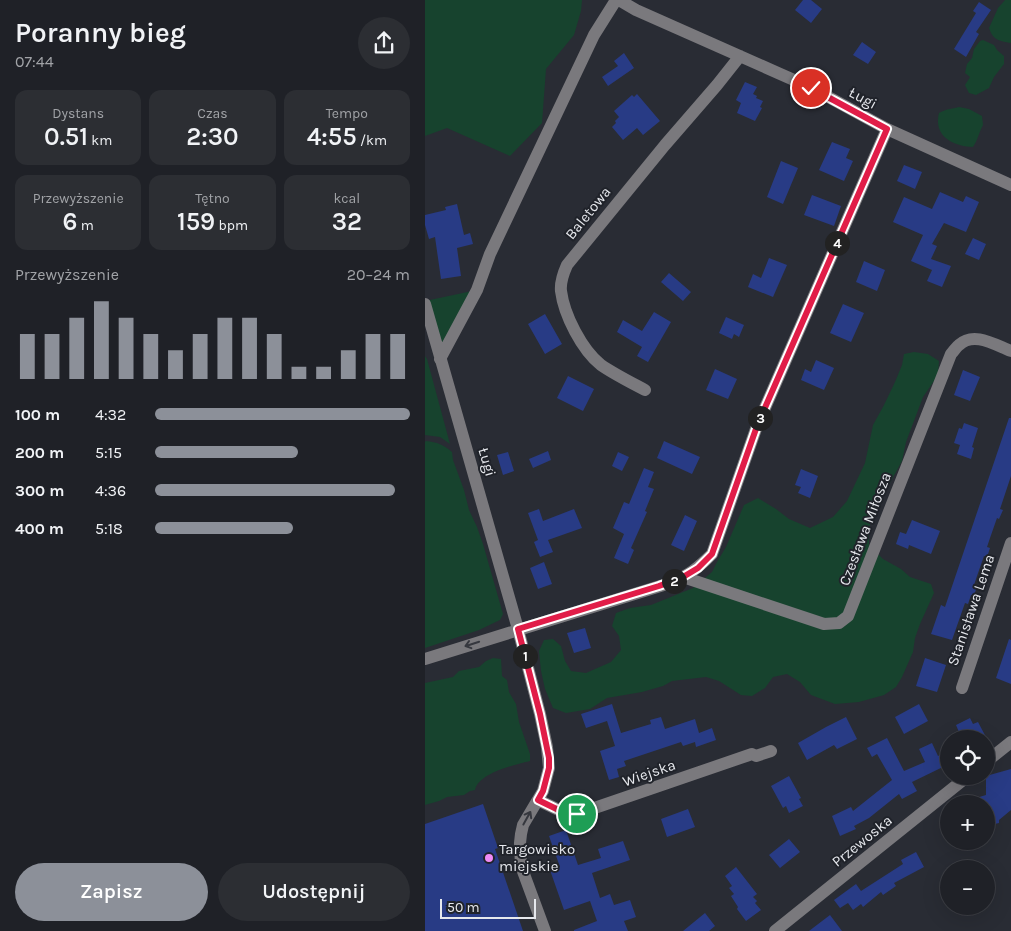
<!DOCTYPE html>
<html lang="pl">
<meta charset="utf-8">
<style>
body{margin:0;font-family:Karla,sans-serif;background:#2c2e33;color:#f1f3f6;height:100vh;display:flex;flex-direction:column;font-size:19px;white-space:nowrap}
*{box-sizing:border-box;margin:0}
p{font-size:16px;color:#a1a3a7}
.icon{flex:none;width:28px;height:28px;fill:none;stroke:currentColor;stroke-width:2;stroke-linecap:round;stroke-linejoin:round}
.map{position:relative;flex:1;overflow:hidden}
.side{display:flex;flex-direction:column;background:#1f2127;width:425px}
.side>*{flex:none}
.tools{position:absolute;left:515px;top:730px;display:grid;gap:10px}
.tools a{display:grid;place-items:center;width:55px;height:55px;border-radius:50%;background:#1f2127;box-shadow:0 5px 20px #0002,0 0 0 1px #3c3e44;font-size:25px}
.scale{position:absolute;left:15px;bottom:12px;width:96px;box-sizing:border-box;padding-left:5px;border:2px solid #e6e8ed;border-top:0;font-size:14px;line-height:18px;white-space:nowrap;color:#e6e8ed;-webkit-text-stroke:4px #20232a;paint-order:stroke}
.pin{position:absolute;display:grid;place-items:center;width:42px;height:42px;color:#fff;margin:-21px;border:2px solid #fff;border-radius:50%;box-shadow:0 1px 5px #0007}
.km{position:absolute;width:25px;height:25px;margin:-12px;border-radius:50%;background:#222;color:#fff;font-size:14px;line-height:25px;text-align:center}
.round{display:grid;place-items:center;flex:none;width:52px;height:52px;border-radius:26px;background:#2c2e33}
.summary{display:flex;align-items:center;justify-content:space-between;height:85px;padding:0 15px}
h1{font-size:28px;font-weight:600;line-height:38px}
.figures{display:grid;grid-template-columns:repeat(3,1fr);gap:8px;height:85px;padding:5px 15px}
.figures div{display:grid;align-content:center;border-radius:12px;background:#2c2e33;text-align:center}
.figures b{font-size:25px;font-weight:600}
.figures small{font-size:14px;font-weight:400}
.figures p{font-size:14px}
.chart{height:140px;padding:10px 15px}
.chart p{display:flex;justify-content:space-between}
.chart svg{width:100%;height:90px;margin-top:5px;stroke:#8c9099;stroke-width:6}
.cta{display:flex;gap:10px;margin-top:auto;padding:10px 15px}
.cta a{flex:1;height:58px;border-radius:30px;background:#8c9099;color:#fff;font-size:20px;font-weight:600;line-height:58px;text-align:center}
.cta a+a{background:#2c2e33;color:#f1f3f6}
ul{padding:0 15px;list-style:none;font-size:16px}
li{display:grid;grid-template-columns:80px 60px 1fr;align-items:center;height:38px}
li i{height:12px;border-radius:6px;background:#8c9099}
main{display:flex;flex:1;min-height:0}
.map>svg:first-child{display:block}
.green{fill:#17432e}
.building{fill:#283b85}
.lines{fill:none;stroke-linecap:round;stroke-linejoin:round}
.minor{stroke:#7a797d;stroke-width:12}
.oneway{stroke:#36383f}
.route-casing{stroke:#fff;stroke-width:10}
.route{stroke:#e11d48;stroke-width:6}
.poi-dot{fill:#f08bf6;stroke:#20232a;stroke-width:2}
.labels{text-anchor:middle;stroke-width:4;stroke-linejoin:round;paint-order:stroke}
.street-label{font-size:15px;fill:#e6e8ed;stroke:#20232a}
.poi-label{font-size:15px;fill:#e6e8ed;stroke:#20232a;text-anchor:start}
</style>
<main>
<section class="side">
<div class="summary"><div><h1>Poranny bieg</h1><p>07:44</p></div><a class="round"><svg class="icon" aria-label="share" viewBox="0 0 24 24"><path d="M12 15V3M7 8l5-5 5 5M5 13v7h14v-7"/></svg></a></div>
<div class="figures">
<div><p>Dystans</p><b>0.51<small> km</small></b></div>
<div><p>Czas</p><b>2:30</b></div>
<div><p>Tempo</p><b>4:55<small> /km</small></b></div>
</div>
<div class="figures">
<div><p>Przewyższenie</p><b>6<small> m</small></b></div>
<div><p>Tętno</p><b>159<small> bpm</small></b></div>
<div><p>kcal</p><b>32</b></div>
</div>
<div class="chart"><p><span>Przewyższenie</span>20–24 m</p>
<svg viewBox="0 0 160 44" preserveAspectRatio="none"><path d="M5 44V22M15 44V22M25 44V14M35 44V6M45 44V14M55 44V22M65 44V30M75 44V22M85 44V14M95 44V14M105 44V22M115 44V38M125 44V38M135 44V30M145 44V22M155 44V22"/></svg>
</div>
<ul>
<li><b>100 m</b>4:32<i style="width:100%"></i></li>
<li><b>200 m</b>5:15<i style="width:56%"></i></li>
<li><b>300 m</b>4:36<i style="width:94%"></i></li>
<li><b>400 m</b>5:18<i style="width:54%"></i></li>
</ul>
<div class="cta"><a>Zapisz</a><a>Udostępnij</a></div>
</section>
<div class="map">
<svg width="586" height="931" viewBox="0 0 586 931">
<rect width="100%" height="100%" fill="#292c34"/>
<path class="green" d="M0,0H157L156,11L149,35L121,69L117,123L85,156L22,128L0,136Z
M580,0H586V43C574,41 568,40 564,28L573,8Z
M558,40L569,45L572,50L579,56V64L569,77L564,88L551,95L544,93L540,85L545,77L540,73L542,64L547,58L549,49L555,41Z
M534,107L544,109L557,116L558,125C554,132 553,140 548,147C529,146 508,137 514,113C521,109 526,109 534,107Z
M52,290L15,359L0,301Z
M489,352L503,354L514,361L513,375L498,397L481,442L477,461L455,501L444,527V545L458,559L476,569L485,577L506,584L509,593L495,624L490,638L488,652L477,677L471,687L459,695L434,702L410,704L386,695L375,682L362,674L348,677L340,688L327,696L316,695L294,681L281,677L247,681L238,686L217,692L182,698L165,709L141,713L128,708L120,689L116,671L114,651L119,640L128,639L136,646L140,661L146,671L161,673L186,662L196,650L194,636L187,626L191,613L205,608L226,605L268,588L287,572L292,562L301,547L319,505L333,498L351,509L364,519L385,528L408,517L422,501L440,463L448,425L459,405L470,382L477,365L479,354Z
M0,356L2,359L25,444L15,437L0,435Z
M1,441C12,442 19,445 27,452L28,460L39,490L44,510L52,527L58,544L78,614L75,620L54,630L0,648V442Z
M68,658L76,659L77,676L82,680L84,692L91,704L94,722L105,754V761C89,765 54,773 50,790L45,791L39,795L22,797L14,801L0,805V683L28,677L34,671L54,667L61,661Z"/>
<path class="building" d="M378,0H386L397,9L386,23L370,10Z
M554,2L566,10L551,32L554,34L541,57L529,49L551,13L548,11Z
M437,42L451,52L443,64L428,55Z
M199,53L209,68L183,86L177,77L193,66L189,61Z
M320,82L332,87L328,94L332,96L331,98L338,101L335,107L337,108L330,121L312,113L316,103L311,100Z
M212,94L235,121L218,135L212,128L198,140L187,127L191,123L190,121L194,117L189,111L207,95L209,97Z
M407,142L425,149L421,158L428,161L419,181L394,170Z
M356,161L373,168L358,204L342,197Z
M479,165L497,172L490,189L472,181Z
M515,192L538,202L541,196L554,202L541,232L519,223L507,244L512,246L506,259L526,266L517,287L502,281L507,270L486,261L498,235L468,222L479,197L507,209Z
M387,195L416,206L409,226L379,215Z
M32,204L39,235L45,233L48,244L32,248L36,276L16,279L10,237L4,239L0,225V215L21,210L20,207Z
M548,238L561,244L554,260L540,254Z
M344,258L362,265L348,297L323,287L328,274L336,278Z
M439,261L460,270L452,291L431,282Z
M244,273L266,292L258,301L236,282Z
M418,304L439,313L426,342L405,333Z
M229,312L246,322L223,362L212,356L217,347L192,332L198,320L217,331Z
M120,314L137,344L120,354L103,324Z
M301,317L319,325L314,337L309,334L307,339L294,333Z
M391,360L409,368L399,390L376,380L380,369L386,372Z
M290,369L312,379L303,399L281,390Z
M538,370L555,377L545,401L529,395Z
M143,376L169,389L158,411L132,398Z
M584,418H586V476L575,509L578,510L574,519L572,518L565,538L562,547L565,548L562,557L559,556L552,576L549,585L552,586L549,596L546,595L543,604L540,603L527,640L506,634L516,605L520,607Z
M539,423L553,428L547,447L549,448L546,459L532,454L535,445L529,443L534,428L537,429Z
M239,441L275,457L267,474L232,458Z
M123,451L126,460L108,468L104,459Z
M83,452L89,471L78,475L72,455Z
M193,452L204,457L197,471L187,466Z
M219,468L229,472L223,487L229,489L220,511L222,512L206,548L209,550L203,564L189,558L199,534L188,528L199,502L204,504Z
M376,469L393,476L385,498L373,493L376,487L370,485Z
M114,509L118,521L149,509L157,528L123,540L128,552L115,557L109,542L113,540L103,513Z
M260,515L272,521L259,551L246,545Z
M487,520L515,531L506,554L484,545L483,549L471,544L475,532L481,534Z
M119,562L127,584L113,589L105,568Z
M160,628L166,648L149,653L142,633Z
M584,639L586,640V684L571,678Z
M500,658L521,665L512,692L491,686Z
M187,704L196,733L226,724L225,720L236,717L240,729L270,719L274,733L287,728L291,740L271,747L270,742L258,746L256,742L199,761L201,766L192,769L194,777L184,780L175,751L190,746L182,721L161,728L156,714Z
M494,704L503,721L479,734L470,717Z
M421,717L432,739L412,749L409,745L382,760L373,743L401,727Z
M545,718L548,724L553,722L562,739H522L534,732L531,725Z
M462,738L479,771L500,762L494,749L507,743L513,756L517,754L522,765L487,782L492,791L477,799L474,794L444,818L429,826L431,829L415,836L407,816L426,807L428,811L467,780L452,754L447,757L442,748Z
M586,769V810L574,820V823L561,826V804H541V801L561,795V776Z
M364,776L376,798L374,799L378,806L364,813L361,806L358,808L346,786Z
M58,804L73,848L70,849L98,931H0V824Z
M263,809L270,827L242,837L236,819Z
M141,830L153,865L176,858L173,849L198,841L205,860L167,873L175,898L185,894L189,905L205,900L211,917L199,921L203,931H149V930L172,921L165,901L139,910L125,870L135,867L124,836Z
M364,839L375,852L355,868L344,855Z
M491,852L499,867L469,883L471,886L458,895L456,892L438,907L436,904L428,910L423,903L415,908L409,900L431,884L436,891L478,864L476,860Z
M311,867L332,894L328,897L332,901L330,903L336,910L321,921L312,909L313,907L306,896L309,894L304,888L307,886L300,876Z
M280,913L290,926L284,931H258Z
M405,915L417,931H384Z"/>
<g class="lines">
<path class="minor" d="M194,0L211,10L353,73L387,88L462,129L586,185
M0,304L93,629L115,714L122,747L124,768L118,791L98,825L96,834L95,843L96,866L120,931
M15,359L52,290L65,254L169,35L191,0
M220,390C205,382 189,374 176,365C157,350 139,315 136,291C135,282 138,274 142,265L240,145L292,85L315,56
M258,577L399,624L414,623L423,616L526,354C529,351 531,347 534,345C549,331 570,345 586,351
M0,659L245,583C263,576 273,568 287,554L332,426L462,129
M537,688L586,543
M561,762L586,742
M113,800L144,815L152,814L327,754L331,756L346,751
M350,931L543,776"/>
</g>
<defs><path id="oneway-shaft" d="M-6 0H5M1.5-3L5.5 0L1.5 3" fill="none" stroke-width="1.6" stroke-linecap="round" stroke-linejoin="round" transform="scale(1.25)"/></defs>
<g class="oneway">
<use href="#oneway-shaft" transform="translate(47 644) rotate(162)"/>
<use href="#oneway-shaft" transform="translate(102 818) rotate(-61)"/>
</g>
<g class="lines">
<g class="route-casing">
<path id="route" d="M152,814L144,815L113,800L118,791L124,768V758L115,714L93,629L234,586L258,577L273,568L287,554L332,426L462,129L386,88"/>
</g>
<use href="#route" class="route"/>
</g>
<circle class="poi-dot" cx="64" cy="858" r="5"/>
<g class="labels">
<g class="street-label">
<text transform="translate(438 98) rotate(28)" y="5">Ługi</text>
<text transform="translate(163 213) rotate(-51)" y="5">Baletowa</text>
<text transform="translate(62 462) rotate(74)" y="5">Ługi</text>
<text transform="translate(440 529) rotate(-69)" y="5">Czesława Miłosza</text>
<text transform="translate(546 610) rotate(-71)" y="5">Stanisława Lema</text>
<text transform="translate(224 773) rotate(-19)" y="5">Wiejska</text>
<text transform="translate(437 841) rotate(-39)" y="5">Przewoska</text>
</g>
<g class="poi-label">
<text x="74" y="854">Targowisko<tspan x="74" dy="17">miejskie</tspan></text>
</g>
</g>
</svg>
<div class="tools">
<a><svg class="icon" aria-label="locate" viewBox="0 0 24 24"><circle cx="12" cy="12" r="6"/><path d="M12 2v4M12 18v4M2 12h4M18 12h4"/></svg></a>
<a>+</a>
<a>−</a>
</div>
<div class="scale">50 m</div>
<div class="pin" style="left:152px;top:814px;background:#1e9e55"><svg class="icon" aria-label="arrive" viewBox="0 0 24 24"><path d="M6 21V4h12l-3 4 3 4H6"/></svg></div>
<div class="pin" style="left:386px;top:88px;background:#d93025"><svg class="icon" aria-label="check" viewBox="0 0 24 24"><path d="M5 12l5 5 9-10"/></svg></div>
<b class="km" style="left:100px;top:656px">1</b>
<b class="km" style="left:249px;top:581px">2</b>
<b class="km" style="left:335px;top:418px">3</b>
<b class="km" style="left:412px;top:243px">4</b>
</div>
</main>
